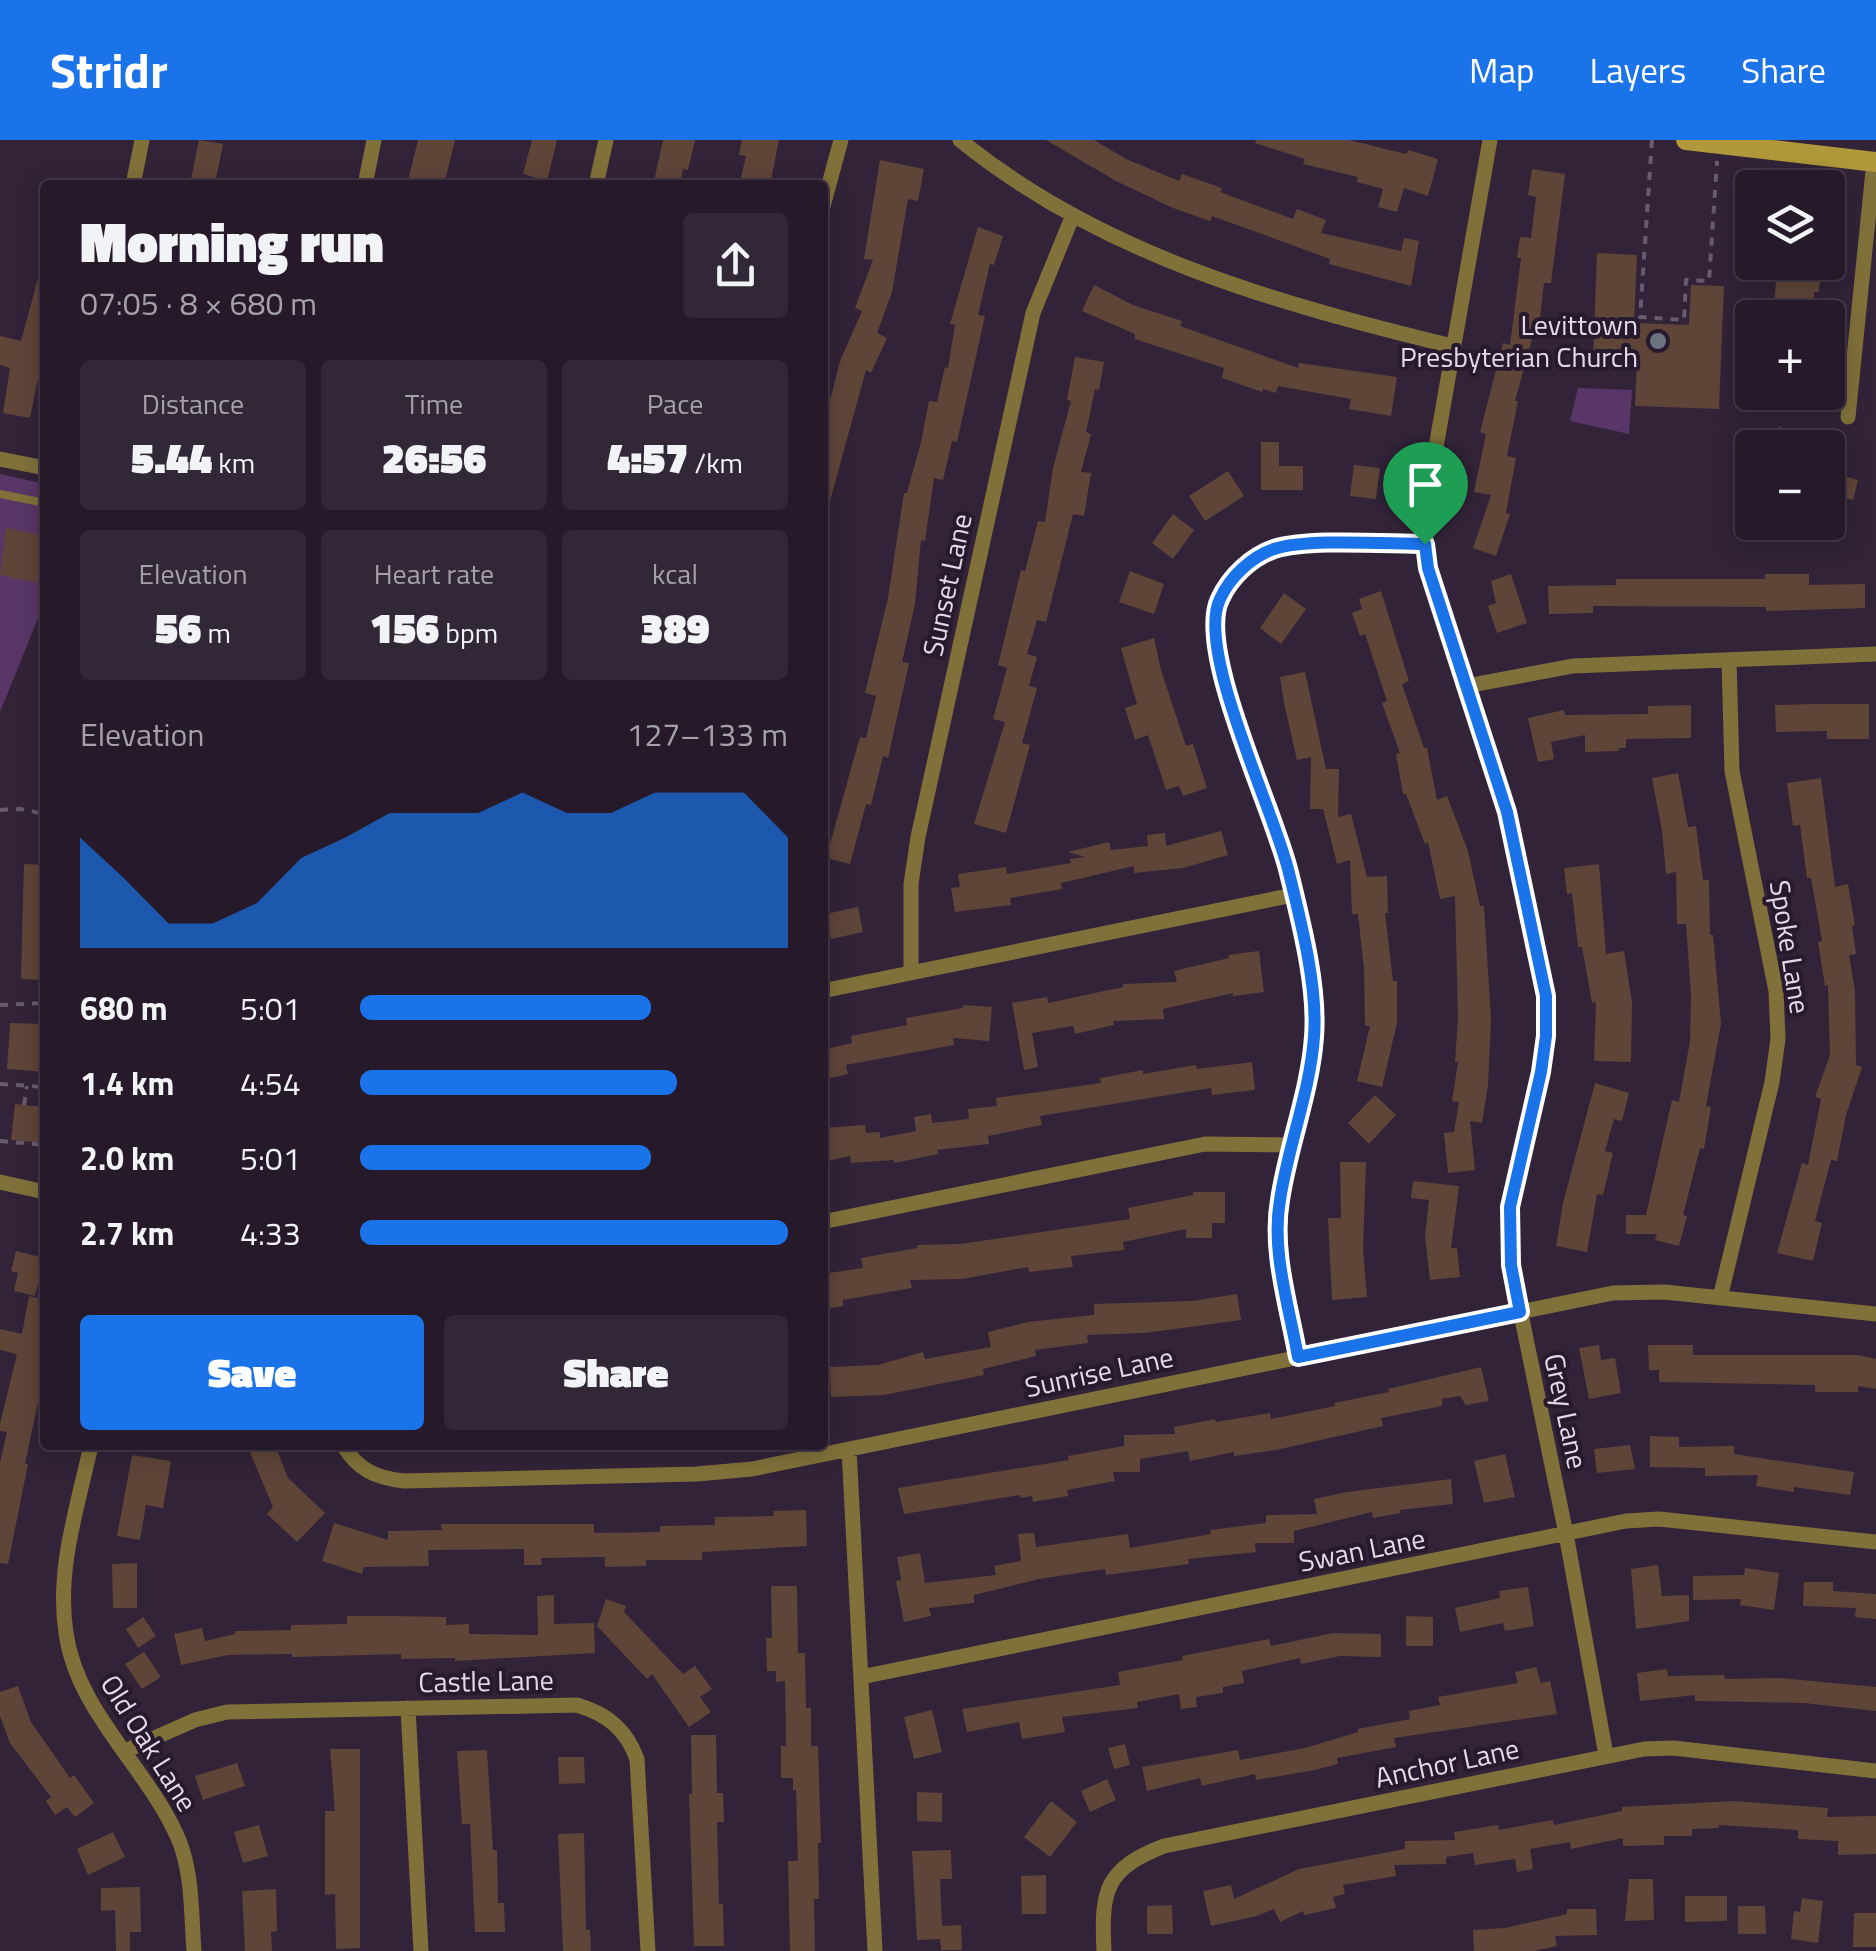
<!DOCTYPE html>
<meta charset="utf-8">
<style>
body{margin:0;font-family:"Titillium Web",sans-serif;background:#322736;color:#f1f3f6;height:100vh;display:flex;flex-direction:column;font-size:38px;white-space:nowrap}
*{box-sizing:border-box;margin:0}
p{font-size:32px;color:#a4a1a8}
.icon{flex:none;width:55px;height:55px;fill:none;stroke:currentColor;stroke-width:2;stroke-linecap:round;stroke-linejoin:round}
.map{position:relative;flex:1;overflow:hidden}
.panel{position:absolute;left:40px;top:40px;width:788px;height:1270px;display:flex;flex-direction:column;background:#261a2a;border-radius:10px;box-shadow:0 5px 25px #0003,0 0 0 2px #423847}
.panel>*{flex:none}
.buttons{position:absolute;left:1735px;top:30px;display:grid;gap:20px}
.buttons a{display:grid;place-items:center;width:110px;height:110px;border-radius:10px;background:#261a2a;box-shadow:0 5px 25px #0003,0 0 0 2px #423847;font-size:50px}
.pin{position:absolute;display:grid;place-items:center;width:85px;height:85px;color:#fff;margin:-102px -42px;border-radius:50% 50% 50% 0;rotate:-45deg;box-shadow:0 0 10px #0007}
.pin .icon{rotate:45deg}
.round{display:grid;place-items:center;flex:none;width:105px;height:105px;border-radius:10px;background:#322736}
.headline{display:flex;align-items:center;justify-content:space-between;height:170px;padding:0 40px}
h1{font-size:55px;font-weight:800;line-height:75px}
.figures{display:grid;grid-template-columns:repeat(3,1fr);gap:15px;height:170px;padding:10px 40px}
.figures div{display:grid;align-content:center;border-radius:10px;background:#322736;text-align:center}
.figures b{font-size:42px;font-weight:800}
.figures small{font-size:28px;font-weight:400}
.figures p{font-size:28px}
.chart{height:280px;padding:20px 40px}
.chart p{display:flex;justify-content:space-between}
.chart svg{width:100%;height:180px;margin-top:10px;fill:#1a73e8;opacity:.7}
.primary-button{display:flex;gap:20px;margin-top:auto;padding:20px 40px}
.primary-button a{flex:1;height:115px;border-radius:10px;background:#1a73e8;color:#fff;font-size:40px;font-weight:800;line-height:115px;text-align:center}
.primary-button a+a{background:#322736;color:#f1f3f6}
ul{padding:0 40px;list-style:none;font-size:32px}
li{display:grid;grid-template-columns:160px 120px 1fr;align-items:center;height:75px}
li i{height:25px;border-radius:12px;background:#1a73e8}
header{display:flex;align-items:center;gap:60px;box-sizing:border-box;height:140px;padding:0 50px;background:#1a73e8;color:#fff}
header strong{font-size:48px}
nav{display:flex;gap:55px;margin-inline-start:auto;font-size:35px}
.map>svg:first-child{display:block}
.green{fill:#593667}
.building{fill:#5f4538}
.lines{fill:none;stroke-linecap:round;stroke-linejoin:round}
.path{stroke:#685b6e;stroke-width:4;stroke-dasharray:8 8;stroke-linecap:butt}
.service{stroke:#80713a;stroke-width:8}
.minor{stroke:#80713a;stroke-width:15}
.secondary{stroke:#b1983a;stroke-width:20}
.route-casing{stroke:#fff;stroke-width:20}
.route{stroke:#1a73e8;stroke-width:12}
.worship-dot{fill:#6b7280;stroke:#281a2e;stroke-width:4}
.labels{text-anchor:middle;stroke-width:8;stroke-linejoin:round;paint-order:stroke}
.poi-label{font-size:28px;fill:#e3d9e7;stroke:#281a2e;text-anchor:end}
.street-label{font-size:28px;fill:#e3d9e7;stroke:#281a2e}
</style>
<header>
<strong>Stridr</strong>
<nav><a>Map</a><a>Layers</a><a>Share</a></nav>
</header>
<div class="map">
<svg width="1876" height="1811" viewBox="0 0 1876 1811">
<rect width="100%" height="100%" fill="#322338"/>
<path class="green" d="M1578,248L1632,250L1629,294L1570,281Z
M0,334L45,344V461L0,572Z"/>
<path class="building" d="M199,0L223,4L215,44L191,39Z
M418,0H455L444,45H407Z
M532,0H557L547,41L523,34Z
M663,0H695L688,30L683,29L680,45H653Z
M742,0H779L770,45H739L746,16L739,15Z
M1046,0H1094L1126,19L1179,41L1182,34L1222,48L1220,52L1293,79L1297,69L1326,80L1321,93L1401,111L1404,98L1419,101L1411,146L1329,124L1330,119L1262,94L1212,76L1210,81L1173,68L1116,41Z
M1256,0H1349L1406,14L1408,10L1438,19L1428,56L1404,48L1397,72L1378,67L1383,49L1357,42L1358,37L1303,24L1305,19L1255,3Z
M880,20L924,29L918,61L908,59L892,152L877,193L887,198L871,233L866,230L828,368L822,367V292L840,221L862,171L855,168L873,120L864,119Z
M1532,29L1565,34L1551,143H1544L1538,196L1533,195L1515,261H1518L1507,316L1516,318L1506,373L1510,374L1496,416L1473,408L1491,355L1474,352L1486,294L1480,292L1503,203L1510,205L1521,118H1517L1520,97L1531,98L1536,57L1528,55Z
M978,87L1003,96L994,125L990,124L978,175L985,176L957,302L952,301L943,340L934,338L925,401L921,400L915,464L902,522L909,523L888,618L883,616L871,665L866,664L850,724L826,718L860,597L866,598L876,556L865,553L888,458L904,353H907L921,302L929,261L937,262L945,227L948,228L955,185L950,184Z
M1597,113L1637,115L1634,183L1689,185L1691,145L1724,146L1719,269L1635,266L1637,220L1593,218Z
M1791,122H1821L1819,152H1814V178H1773L1777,128L1791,129Z
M40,131L45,132V204L30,278L3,273L10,228L0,225V196L21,201Z
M1094,145L1133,165L1182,181L1180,186L1298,228L1299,223L1397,237L1391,276L1349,269L1351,259L1278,246L1276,253L1263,249L1262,252L1222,238L1224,228L1135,199V194L1082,171Z
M1075,217L1104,222L1099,250L1095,249L1086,292L1091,294L1081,332L1091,333L1084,376L1073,374L1046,482L1037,480L1027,514L1037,517L1029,546L1037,548L1022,603L1030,605L1006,693L974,684L1005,582L993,579L1007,528L998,525L1021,430L1025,431L1038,381L1045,382L1053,328L1071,261L1067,260Z
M1781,286L1797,308H1751Z
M1261,302H1279V326H1303V350H1261Z
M1354,325L1380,328L1376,359L1350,356Z
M1228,331L1244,356L1205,381L1189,356Z
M1828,332L1858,340L1853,360L1828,353Z
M1173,374L1194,390L1173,419L1152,403Z
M6,388L45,396V444L0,435Z
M1130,431L1164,444L1154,474L1119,462Z
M1511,434L1527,483L1497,493L1488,466L1496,463L1491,441Z
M1765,434H1809V445L1865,444V468L1766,471V467L1593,466V473L1549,474L1548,446L1616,445V439H1765Z
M1381,451L1409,541L1402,544L1424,608H1427L1437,660L1447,656L1468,711L1480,766H1484L1491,879L1488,945L1482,983L1470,981L1475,1030L1448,1033L1444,993L1454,992L1459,962L1452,961L1458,922H1455L1458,878L1455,756L1440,759L1428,702L1425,704L1406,654H1403L1396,614L1400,613L1382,563L1387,561L1365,494L1360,496L1352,473L1362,469L1359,459Z
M1284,453L1306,469L1281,504L1260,488Z
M1154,498L1161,530L1186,606L1193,604L1207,648L1183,656L1179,646L1166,650L1148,595L1135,600L1125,568L1137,564L1121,508Z
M1305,532L1326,629H1339L1338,677L1351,674L1367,737L1387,736L1388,773H1385L1393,841H1397V883L1382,947L1357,941L1370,886H1365L1364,829L1358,774H1352L1350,720L1337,724L1323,669H1310L1311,617L1297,620L1284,563L1280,537Z
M1816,564H1869V599H1827V591L1776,592L1775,565Z
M1691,565V598L1626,599V608H1619V611L1585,612V595L1551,602L1554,619L1538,622L1528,578L1564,570L1565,575L1648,574V566Z
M1678,633L1688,687L1696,686L1703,740H1709L1710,795H1713L1721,884L1706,966L1711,967L1704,1009L1700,1008L1683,1075L1687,1076L1679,1106L1655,1100L1657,1094H1626V1075H1646L1672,960L1679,962L1690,901L1691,854L1686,784H1677L1676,732L1666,734L1662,691L1652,638Z
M1821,638L1835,747L1848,744L1855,785L1852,786L1856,814L1849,815L1855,851L1856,925L1862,927L1846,975L1837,1021L1831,1020L1815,1081L1822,1083L1813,1121L1777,1113L1802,1023L1808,1025L1821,959L1815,957L1830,915L1828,845L1825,846L1818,802L1822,801L1811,738H1807L1800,685L1793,686L1787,643Z
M1221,691L1228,715L1183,728L1134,733V726L1061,743L1062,749L1010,758L1011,765L955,772L951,748L960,747L958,734L1006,727L1007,734L1071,723L1070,719L1085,717L1068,712L1109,702L1111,710L1148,706L1147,695L1165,693L1166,706Z
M24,724L45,725V840L21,839Z
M1599,724L1606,814L1624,811L1632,862L1631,922L1594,921L1596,862L1592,863L1582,807H1578L1572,753L1567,754L1564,728Z
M858,767L863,792L831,799L826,774Z
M1259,811L1264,852L1233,856V853L1163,869L1164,879L1113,881L1114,885L1075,894L1073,886L1032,893L1038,927L1024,930L1012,863L1047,857L1048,863L1123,847V844L1177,842L1174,831L1229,818L1228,815Z
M963,865L992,867L989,901L953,898L954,905L846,925L848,934L822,940V910L852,903L851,896L907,885L906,878L963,868Z
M10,883L45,884V932L7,929Z
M1252,922L1255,950L1212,955L1211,948L1040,976L1042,985L988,996L989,1004L937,1010L938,1014L894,1023V1020L851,1023L850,1016L822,1022V988L865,985L866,993L880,992V998L916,991L914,977L931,974L932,983L969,979L968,969L997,966L996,958L1101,943L1100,938L1143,930V934L1196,925L1197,929Z
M1595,943L1629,953L1622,981L1614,979L1605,1011L1613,1013L1603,1055L1597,1054L1587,1112L1556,1106L1563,1063Z
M1375,955L1396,975L1369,1004L1348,983Z
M15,964L45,967V1003L11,1000Z
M1340,1022H1366L1363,1109L1367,1157L1332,1160L1328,1078H1341Z
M1413,1041L1459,1046L1451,1108H1457L1460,1137L1430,1140L1425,1096L1429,1060L1411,1058Z
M1193,1052H1225V1083H1212V1098H1186V1089L1123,1102L1124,1110L1071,1116L1073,1127L1029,1132L1028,1127L962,1139L910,1140L912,1148L843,1160V1166L822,1169V1134L863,1128L861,1118L917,1108V1105L960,1104L1130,1079L1128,1068L1193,1055Z
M16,1111L44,1118L35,1156L14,1151L18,1133L11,1131Z
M1237,1154L1241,1180L1145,1193L1087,1195L1088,1203L1035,1210L1036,1216L983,1229L984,1235L884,1255L831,1257L830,1227L878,1225L923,1212L925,1219L991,1207L988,1192L1028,1182L1094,1175V1164L1192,1161Z
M29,1156L45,1160V1243H42L25,1324H28L8,1424L0,1423V1323L7,1292L0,1291V1284L17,1214L0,1210V1189L22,1194Z
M1599,1205L1601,1220L1615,1218L1621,1253L1589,1259L1579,1208Z
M1648,1205H1693V1215H1858L1876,1219V1249L1858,1246V1252H1815V1245L1659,1242V1230H1649Z
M1481,1227L1489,1261L1466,1265L1460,1256L1442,1259V1266L1381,1278L1383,1286L1276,1310L1234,1316V1312L1190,1321L1188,1311L1140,1319V1332H1113L1115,1341L1067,1350L1068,1356L1033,1362L1032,1356L1021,1358L1020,1355L904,1374L898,1348L1069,1320L1068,1316L1124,1306V1295L1175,1294L1174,1287L1215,1279L1216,1282L1270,1273L1271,1279L1335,1266L1334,1263L1389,1252L1388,1249Z
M1650,1296L1679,1297V1307L1734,1306V1314L1854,1332L1850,1355L1794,1347V1352L1756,1346L1758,1335L1705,1336V1328L1650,1327Z
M247,1305H275L288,1338L325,1373L297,1402L267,1374L273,1367Z
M1630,1305L1635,1329L1597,1333L1594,1309Z
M1505,1314L1515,1357L1484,1363L1474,1321Z
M132,1315L171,1321L163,1368L146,1365L140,1400L117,1396Z
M1451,1339L1453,1364L1400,1370V1373L1373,1378L1372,1372L1294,1391V1403H1255L1256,1412L1188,1419L1189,1424L1106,1435L1105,1429L1039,1439L974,1455V1463L929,1468L931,1476L904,1482L896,1441L901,1440L897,1417L920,1413L925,1443L996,1435L994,1426L1021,1421L1018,1394L1034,1393L1036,1407L1128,1394L1130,1408L1211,1394L1210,1390L1266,1383V1375L1317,1374L1314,1359L1347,1352Z
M806,1370L807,1406L702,1412V1420H646V1426L605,1427V1417L541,1418L542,1425H524V1409L428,1410L429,1426L364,1427L362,1434L322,1421L334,1383L388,1400V1391L442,1390L441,1384H594V1393L660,1392V1386L715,1385V1377L774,1376L773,1371Z
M137,1423V1468H113L112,1424Z
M1658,1425L1662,1456L1689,1455V1481L1636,1489L1631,1429Z
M1745,1428L1779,1433L1774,1470L1740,1465L1741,1459L1693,1460V1436L1744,1435Z
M1804,1442H1833V1451L1876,1454V1479L1855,1477L1856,1468L1803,1466Z
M771,1446H797L798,1513H805L806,1568H811V1606H818L821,1703H818L819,1759H814L815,1811H790L788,1721H798L796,1650H793V1638H781V1606H786L785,1541L776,1542V1531H767L766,1498H772Z
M1528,1447L1534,1486L1505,1491L1503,1483L1460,1492L1455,1468L1500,1458L1499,1451Z
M554,1455V1484L594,1483L595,1513L455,1521V1518L401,1519V1514L292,1517V1514L228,1515L181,1525L174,1494L202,1488L205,1501L235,1494V1491L291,1490V1485L347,1484V1476H393L446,1477V1485L469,1484V1494L538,1495L537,1456Z
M606,1459L626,1466L624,1472L683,1534L695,1526L712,1549L700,1557L711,1572L689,1587L652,1534L647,1539L597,1486Z
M1406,1476L1433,1477V1506H1406Z
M143,1477L156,1496L138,1508L126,1489Z
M1333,1493L1381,1494V1517L1340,1516L1301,1524L1300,1518L1242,1531L1244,1543L1223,1547V1553L1196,1557L1197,1567L1181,1569L1179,1554L1137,1562L1138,1568L1062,1577L1065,1592L1022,1599L1019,1582L967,1592L962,1569L1120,1545L1118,1532L1183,1520L1182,1516L1269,1499L1271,1506Z
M144,1512L161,1537L142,1549L125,1524Z
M1536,1527L1541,1543L1550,1541L1557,1574L1394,1598L1396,1607L1337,1618L1338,1624L1315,1630L1256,1640L1255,1634L1202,1646L1200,1638L1147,1651L1142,1627L1238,1610L1240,1620L1305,1608L1358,1592V1589L1410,1579L1409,1571L1440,1565L1438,1557L1518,1543L1515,1532Z
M1667,1529L1668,1536L1724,1535L1725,1539L1780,1538L1876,1547V1571L1804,1563L1695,1561V1555L1640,1561L1637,1533Z
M18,1546L31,1582L70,1638L74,1635L94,1663L75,1677L67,1667L55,1675L46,1661L51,1657L10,1603L0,1576V1552Z
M932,1570L942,1612L914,1619L904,1577Z
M691,1595H716L717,1653H723L724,1682H717L719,1764H723L724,1806H694L689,1654H692Z
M1125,1604L1130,1625L1114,1629L1108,1608Z
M330,1609H360V1808L336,1809L335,1754L325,1755V1671H335Z
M487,1610L493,1710H497L498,1763H504L505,1792H475L470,1684H462L457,1611Z
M558,1617H584L585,1643L559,1644Z
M237,1623L245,1646L203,1660L195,1636Z
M1107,1639L1116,1660L1090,1672L1081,1651Z
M917,1652L942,1653V1682L917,1681Z
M1051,1661L1077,1682L1050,1717L1024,1697Z
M1734,1661L1828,1668L1827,1677L1876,1676V1714L1838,1715V1701L1798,1699V1690L1719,1685V1688L1692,1689V1696H1664V1705L1623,1706V1698L1571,1709L1570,1702L1530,1709L1533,1729L1517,1732L1515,1719L1475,1725L1473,1713L1446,1717V1724L1394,1725L1396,1736L1343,1745L1345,1754L1333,1757L1336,1768L1304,1775L1303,1771L1280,1782L1274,1769L1257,1776L1211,1786L1203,1751L1231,1745L1234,1759L1299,1729L1405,1709V1701L1455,1700L1454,1692L1498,1685L1499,1690L1553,1680L1554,1685L1622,1671V1667Z
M259,1685L268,1716L243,1723L234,1692Z
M113,1692L125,1717L88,1735L77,1709Z
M584,1693L586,1790H590L591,1811H563L558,1694Z
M951,1710L952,1739H940L942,1786L961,1785L962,1810H941L940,1799L917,1800L912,1711Z
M1046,1735V1774H1022L1021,1736Z
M1629,1739H1653L1654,1780L1625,1781Z
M140,1747L141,1792H130V1811H116L115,1770L101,1771V1748Z
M276,1749L277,1791L271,1792L272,1811H245L242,1751Z
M1685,1756H1727V1781L1685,1782Z
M1802,1758L1823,1761L1818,1803L1791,1799L1794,1771L1800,1772Z
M1172,1765L1173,1794H1147V1766Z
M1738,1766H1765L1766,1794H1738Z
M1567,1769H1596L1597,1795L1555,1796L1557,1806L1534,1811H1474L1473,1790L1505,1788L1567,1774Z
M1854,1773H1876V1807H1853Z"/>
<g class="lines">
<path class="path" d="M1652,0L1640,177L1684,180L1686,140L1709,141L1717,21
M0,670L20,669L45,674
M0,865L45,863
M41,884L43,863
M0,944L45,947
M24,965L27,946
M0,1001L45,1005"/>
<path class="service" d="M0,354L45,363"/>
<path class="minor" d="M960,0C1101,115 1279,164 1452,206
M1490,0L1423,381L1428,428L1507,672L1546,856V896L1541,932L1510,1067L1511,1125L1566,1394L1606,1615
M133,45L142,0
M365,45L374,0
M596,45L606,0
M822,70L841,0
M1848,277L1874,21
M0,319L45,328
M1466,546L1573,526L1876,514
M911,833V744L918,697L1033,173L1073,75
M822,851L1293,755
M0,1042L45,1052
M822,1082L1205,1004L1292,1005
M1720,1158L1772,942L1778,899L1776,851L1732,631L1729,520
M1298,1217C1289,1166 1271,1111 1279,1060C1288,1006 1310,952 1314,897C1318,847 1301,782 1289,733C1275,674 1197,507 1220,458C1230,437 1251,417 1274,409C1307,398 1388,404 1425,404
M91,1305C78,1366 56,1429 66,1493C77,1572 147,1627 178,1698C193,1733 191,1774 194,1811
M343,1305C358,1330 376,1338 404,1341L697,1334L752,1329L1613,1153L1664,1152L1876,1174
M849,1309L875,1811
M861,1537L1626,1381L1659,1379L1876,1402
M408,1568L421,1811
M125,1611L195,1580L227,1572L577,1565C607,1574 626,1589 637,1619L648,1811
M1104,1811C1101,1750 1105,1729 1164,1706L1644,1609L1673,1608L1876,1631"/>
<path class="secondary" d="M1686,0L1876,22"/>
</g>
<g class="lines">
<g class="route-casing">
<path id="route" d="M1425,404L1428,428L1507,672L1546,856V896L1541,932L1510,1067L1511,1125L1520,1172L1298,1217C1289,1166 1271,1111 1280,1060C1288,1006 1310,952 1314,897C1318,847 1301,782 1289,733C1275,672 1195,510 1220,459C1230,437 1251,417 1274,409C1307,398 1388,404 1425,404Z"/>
</g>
<use href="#route" class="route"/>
</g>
<circle class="worship-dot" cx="1658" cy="201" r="10"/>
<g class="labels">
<g class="poi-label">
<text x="1638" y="195">Levittown<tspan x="1638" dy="32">Presbyterian Church</tspan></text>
</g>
<g class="street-label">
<text transform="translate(947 445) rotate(-78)" y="10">Sunset Lane</text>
<text transform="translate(1790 807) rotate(81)" y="10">Spoke Lane</text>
<text transform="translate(1099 1232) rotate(-12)" y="10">Sunrise Lane</text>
<text transform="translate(1566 1271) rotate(78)" y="10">Grey Lane</text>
<text transform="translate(1362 1410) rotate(-11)" y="10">Swan Lane</text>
<text transform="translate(486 1541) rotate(-1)" y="10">Castle Lane</text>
<text transform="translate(149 1603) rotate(58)" y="10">Old Oak Lane</text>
<text transform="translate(1447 1623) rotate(-12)" y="10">Anchor Lane</text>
</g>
</g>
</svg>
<div class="buttons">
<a><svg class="icon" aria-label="layers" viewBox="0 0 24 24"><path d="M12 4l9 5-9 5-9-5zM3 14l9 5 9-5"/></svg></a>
<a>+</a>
<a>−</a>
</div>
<div class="pin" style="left:1425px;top:404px;background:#1e9e55"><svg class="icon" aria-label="arrive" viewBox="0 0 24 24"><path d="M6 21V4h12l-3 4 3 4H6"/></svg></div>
<section class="panel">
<div class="headline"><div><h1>Morning run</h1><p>07:05 · 8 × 680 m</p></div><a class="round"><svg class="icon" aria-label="share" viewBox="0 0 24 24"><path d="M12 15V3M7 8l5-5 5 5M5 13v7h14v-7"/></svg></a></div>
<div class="figures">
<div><p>Distance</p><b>5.44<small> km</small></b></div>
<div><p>Time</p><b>26:56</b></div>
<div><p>Pace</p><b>4:57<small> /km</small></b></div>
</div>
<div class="figures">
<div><p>Elevation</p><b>56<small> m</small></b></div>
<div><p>Heart rate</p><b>156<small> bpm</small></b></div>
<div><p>kcal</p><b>389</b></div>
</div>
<div class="chart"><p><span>Elevation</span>127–133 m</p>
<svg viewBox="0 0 160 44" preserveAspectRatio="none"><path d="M0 44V17L10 27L20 38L30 38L40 33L50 22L60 17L70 11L80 11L90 11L100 6L110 11L120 11L130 6L140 6L150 6L160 17V44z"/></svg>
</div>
<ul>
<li><b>680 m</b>5:01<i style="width:68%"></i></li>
<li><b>1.4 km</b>4:54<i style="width:74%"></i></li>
<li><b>2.0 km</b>5:01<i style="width:68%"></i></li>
<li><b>2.7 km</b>4:33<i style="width:100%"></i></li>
</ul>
<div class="primary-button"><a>Save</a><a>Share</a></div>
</section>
</div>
